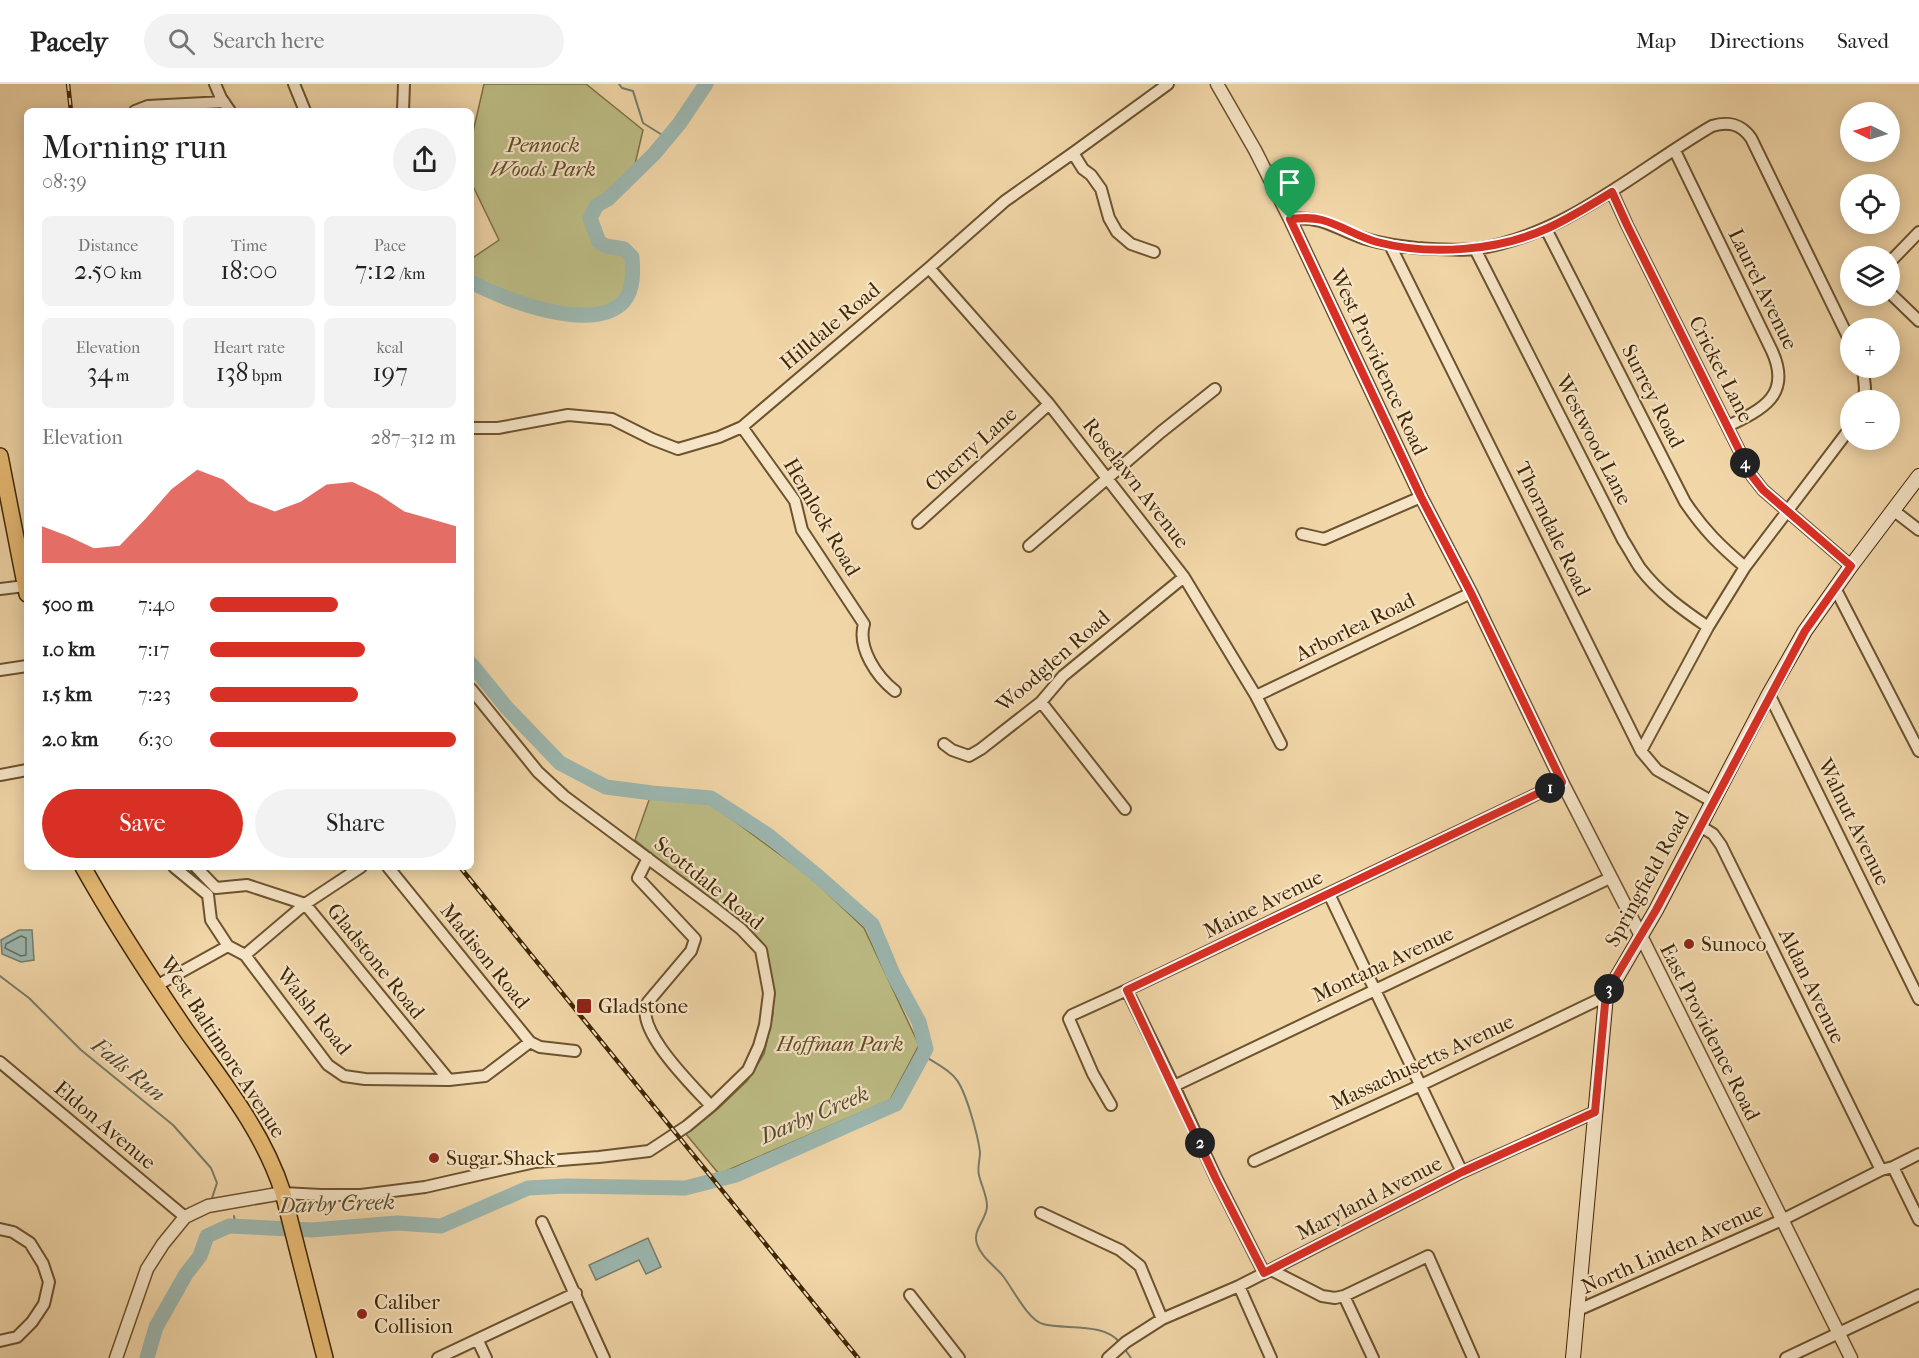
<!DOCTYPE html>
<meta charset="utf-8">
<style>
body{margin:0;font-family:"IM FELL French Canon",serif;background:#f2f2f2;color:#222;height:100vh;display:flex;flex-direction:column;font-size:22px;white-space:nowrap}
*{box-sizing:border-box;margin:0}
p{font-size:20px;color:#767676}
.icon{flex:none;width:33px;height:33px;fill:none;stroke:currentColor;stroke-width:2;stroke-linecap:round;stroke-linejoin:round}
.map{position:relative;flex:1;overflow:hidden}
.details{position:absolute;left:24px;top:24px;width:450px;height:762px;display:flex;flex-direction:column;background:#fff;border-radius:9px;box-shadow:0 3px 15px #0003}
.details>*{flex:none}
.needle{width:39px;rotate:275deg}
.buttons{position:absolute;left:1840px;top:18px;display:grid;gap:12px}
.buttons a{display:grid;place-items:center;width:60px;height:60px;border-radius:50%;background:#fff;box-shadow:0 3px 15px #0003;font-size:30px}
.pin{position:absolute;display:grid;place-items:center;width:51px;height:51px;color:#fff;margin:-62px -26px;border-radius:50% 50% 50% 0;rotate:-45deg;box-shadow:0 0 6px #0007}
.pin .icon{rotate:45deg}
.km{position:absolute;width:30px;height:30px;margin:-15px;border-radius:50%;background:#222;color:#fff;font-size:16px;line-height:30px;text-align:center}
.round{display:grid;place-items:center;flex:none;width:63px;height:63px;border-radius:32px;background:#f2f2f2}
.summary{display:flex;align-items:center;justify-content:space-between;height:102px;padding:0 18px}
h1{font-size:33px;font-weight:600;line-height:45px}
.metrics{display:grid;grid-template-columns:repeat(3,1fr);gap:9px;height:102px;padding:6px 18px}
.metrics div{display:grid;align-content:center;border-radius:9px;background:#f2f2f2;text-align:center}
.metrics b{font-size:26px;font-weight:600}
.metrics small{font-size:16px;font-weight:400}
.metrics p{font-size:16px}
.chart{height:168px;padding:12px 18px}
.chart p{display:flex;justify-content:space-between}
.chart svg{width:100%;height:108px;margin-top:6px;fill:#d93025;opacity:.7}
.primary-button{display:flex;gap:12px;margin-top:auto;padding:12px 18px}
.primary-button a{flex:1;height:69px;border-radius:36px;background:#d93025;color:#fff;font-size:24px;font-weight:600;line-height:69px;text-align:center}
.primary-button a+a{background:#f2f2f2;color:#222}
ul{padding:0 18px;list-style:none;font-size:20px}
li{display:grid;grid-template-columns:96px 72px 1fr;align-items:center;height:45px}
li i{height:15px;border-radius:8px;background:#d93025}
header{display:flex;align-items:center;gap:36px;box-sizing:border-box;height:84px;padding:0 30px;background:#fff;border-bottom:2px solid #e0e0e0}
header strong{font-size:28px}
nav{display:flex;gap:33px;margin-inline-start:auto;font-size:21px}
.search{width:420px;height:54px;background:#f2f2f2;display:flex;align-items:center;gap:15px;box-sizing:border-box;padding:0 21px;border-radius:33px;color:#767676;font-size:22px}
.map>svg:first-child{display:block}
.green{fill:#bdbd85;stroke:#7e7245;stroke-width:1.5}
.water{fill:#9cb7b0;stroke:#777d6c;stroke-width:1.5}
.lines{fill:none;stroke-linecap:round;stroke-linejoin:round}
.shore{stroke:#6e6f5a;stroke-width:1.5}
.stream{stroke:#777d6c;stroke-width:2}
.river{stroke:#9cb7b0;stroke-width:15}
.minor-casing{stroke:#6c532e;stroke-width:14}
.tertiary-casing{stroke:#6c532e;stroke-width:15}
.secondary-casing{stroke:#3f2705;stroke-width:16}
.primary-casing{stroke:#3f2705;stroke-width:18}
.minor{stroke:#f6e4c6;stroke-width:10}
.tertiary{stroke:#f6e4c6;stroke-width:12}
.secondary{stroke:#f6e4c6;stroke-width:14}
.primary{stroke:#e8bb74;stroke-width:15}
.rail-casing{stroke:#3f2705;stroke-width:4.5}
.rail{stroke:#f6e4c6;stroke-width:2;stroke-dasharray:7;stroke-linecap:butt}
.route-casing{stroke:#fff;stroke-width:12}
.route{stroke:#d93025;stroke-width:8}
.poi-dot{fill:#8f2418;stroke:#f6e4c6;stroke-width:2}
.labels{text-anchor:middle;stroke-width:4.5;stroke-linejoin:round;paint-order:stroke}
.park-label{font-size:21px;font-style:italic;fill:#5e4c25;stroke:#f6e4c6}
.street-label{font-size:21px;fill:#3f2705;stroke:#f6e4c6}
.poi-label{font-size:21px;fill:#3f2705;stroke:#f6e4c6;text-anchor:start}
.water-label{font-size:22px;font-style:italic;fill:#564b30;stroke:#f6e4c6}
</style>
<header>
<strong>Pacely</strong>
<div class="search"><svg class="icon" aria-label="search" viewBox="0 0 24 24"><circle cx="10" cy="10" r="6"/><path d="M15 15l6 6"/></svg>Search here</div>
<nav><a>Map</a><a>Directions</a><a>Saved</a></nav>
</header>
<div class="map">
<svg width="1919" height="1274" viewBox="0 0 1919 1274">
<rect width="100%" height="100%" fill="#f1d6a8"/>
<filter id="stains"><feTurbulence type="fractalNoise" baseFrequency=".00333" numOctaves="4"/><feColorMatrix values="0 0 0 0 .2 0 0 0 0 .09 0 0 0 0 .02 0 0 0 .5 -.17"/></filter>
<radialGradient id="worn" r=".72"><stop offset=".6" stop-color="#630" stop-opacity="0"/><stop offset="1" stop-color="#630" stop-opacity=".3"/></radialGradient>
<path class="green" d="M484,0H586L643,46L633,89L608,115L597,121L590,133L599,158L606,162L624,165L632,173C633,187 634,205 624,217C594,251 503,215 471,198V175L499,156L471,98V57Z
M650,713L710,719L809,792L864,844L919,961L890,1016L719,1090L686,1050L719,1024L747,997L764,970L773,930L772,910L759,857L635,756Z"/>
<path class="water" d="M19,846H32L34,876L21,878L2,870L1,856Z
M648,1154L661,1183L646,1190L639,1176L596,1196L589,1181Z"/>
<g class="lines">
<path class="shore" d="M21,852L26,854V871L21,872L5,864L6,860Z"/>
<path class="stream" d="M619,0L622,4L633,7L643,39L667,54
M0,892L29,914L81,966L173,1041L211,1084L217,1099L212,1114
M923,971C933,978 949,985 956,995C966,1007 978,1052 980,1068C980,1076 977,1084 979,1091C981,1101 987,1111 987,1122C987,1135 972,1146 977,1160C981,1173 995,1182 1003,1192C1013,1205 1028,1236 1043,1240C1065,1246 1105,1238 1120,1259
M234,1132L236,1143
M1124,1264L1131,1274"/>
<path class="river" d="M471,198C503,215 594,251 624,217C634,205 633,187 632,173L624,165L606,162L599,158L590,134L597,121L608,115L654,70L679,40L706,0
M147,1274L156,1243L186,1190L200,1172L207,1152L229,1142L312,1146L397,1139L441,1142L528,1104L566,1102L685,1104L736,1091L896,1020L926,965L919,938L893,890L872,840L820,794L768,751L711,714L652,709L606,703L560,679L507,624L471,580"/>
<g class="minor-casing">
<path id="minor" d="M215,0L221,14L230,27
M294,0L305,27
M135,27L148,22L224,18
M403,27L404,0
M1675,67L1772,267C1792,311 1763,325 1728,342
M1073,69L1083,85L1091,91L1101,105L1109,134L1117,148L1131,160L1154,168
M1612,108L1627,141L1752,392L1763,406L1851,482
M1290,135C1325,132 1333,144 1363,154C1381,160 1398,162 1417,164C1436,165 1457,167 1476,165C1567,151 1635,87 1712,42C1729,37 1741,40 1751,54L1851,259
M1546,145L1685,418C1704,446 1719,461 1745,483
M1390,161L1641,667L1657,686L1713,718
M1475,165L1623,456C1629,465 1634,475 1640,484C1659,509 1683,526 1708,543
M1890,178L1919,148
M929,184L1049,320L1184,493L1256,612L1281,660
M1890,209L1919,237
M1863,284L1865,304L1864,316
M742,343L795,417L802,446L864,540C857,564 877,593 895,607
M471,344H498L568,331L612,335L652,355L678,365L719,353L742,343L929,184L1005,117L1073,69L1168,0
M1893,426L1919,446
M918,439L1049,320
M1302,450L1324,455L1421,413
M1029,462L1161,348L1215,305
M1835,504L1919,667
M0,505L25,502
M0,586L27,582
M1769,610L1919,915
M1256,612L1471,509
M1041,618L1125,725
M944,660L952,666L969,672L981,665L1041,618L1063,592L1184,493
M1641,667L1708,543L1745,483L1851,343
M0,691L27,686
M1700,742L1713,750L1721,761L1881,1086
M648,774L638,794L695,855L691,867L648,918C632,944 695,1004 711,1022
M174,783L208,811L211,836L228,862L245,871L328,981L344,992L365,995L449,996L485,992L530,958L540,963L575,967
M196,783L216,804
M388,783L530,958
M216,804L247,801L305,820L449,996
M1329,810L1462,1088
M245,871L305,820L361,783
M156,902L228,862
M1127,906L1174,1002L1216,1094L1264,1189
M0,978L185,1133
M1174,1002L1610,794
M1111,1021L1093,990L1069,935L1072,931L1127,906L1562,698
M1254,1077L1421,1001L1606,912
M1893,1083L1919,1136
M283,1109L321,1111H361L425,1103L535,1078L599,1073L649,1067L687,1042L711,1022L748,986L759,962L765,941L769,909L761,866L741,845L713,823L564,712L538,688L471,605
M1041,1129L1120,1166L1140,1182L1162,1235
M542,1138L604,1274
M0,1145L13,1148L30,1159L43,1180L49,1198L44,1220L32,1238L17,1253L0,1257
M1271,1186L1322,1212L1335,1214L1344,1212L1428,1172L1473,1274
M1239,1202L1271,1274
M910,1211L959,1274
M1344,1212L1373,1274
M1576,1227L1782,1136L1881,1086L1893,1083L1919,1070
M478,1257L486,1274
M438,1274L576,1209
M1108,1274L1126,1258L1162,1235L1239,1202L1462,1088L1595,1028
M1786,1274L1919,1211"/>
</g>
<g class="tertiary-casing">
<path id="tertiary" d="M1217,0L1255,66L1290,135L1421,413L1471,509L1562,698L1641,852L1851,1274
M116,1274L147,1185L163,1160L185,1133L208,1122L283,1109"/>
</g>
<g class="secondary-casing">
<path id="secondary" d="M1573,1274L1606,912L1656,826L1769,610L1805,547L1851,482L1919,392"/>
</g>
<g class="primary-casing">
<path id="primary" d="M0,372L27,510
M83,783C115,840 151,895 188,949C224,999 264,1049 283,1109L325,1274"/>
</g>
<use href="#minor" class="minor"/>
<use href="#tertiary" class="tertiary"/>
<use href="#secondary" class="secondary"/>
<use href="#primary" class="primary"/>
<g class="rail-casing">
<path id="rail" d="M68,0L71,27
M460,783L858,1274"/>
</g>
<use href="#rail" class="rail"/>
</g>
<g class="lines">
<g class="route-casing">
<path id="route" d="M1612,108L1627,141L1752,392L1763,406L1851,482L1805,547L1656,826L1608,906L1605,920L1595,1028L1462,1088L1264,1189L1216,1095L1127,906L1562,698L1471,509L1421,413L1290,135C1301,134 1311,133 1322,136C1341,141 1358,153 1377,158C1430,172 1498,167 1548,144C1570,134 1591,121 1612,108Z"/>
</g>
<use href="#route" class="route"/>
</g>
<g class="poi-dot">
<circle cx="1689" cy="860" r="6"/>
<rect x="576" y="914" width="16" height="16" rx="3"/>
<circle cx="434" cy="1074" r="6"/>
<circle cx="362" cy="1230" r="6"/>
</g>
<g class="labels">
<g class="park-label">
<text x="543" y="68">Pennock<tspan x="543" dy="24">Woods Park</tspan></text>
<text x="840" y="967">Hoffman Park</text>
</g>
<g class="street-label">
<text transform="translate(1763 205) rotate(64)" y="7">Laurel Avenue</text>
<text transform="translate(830 242) rotate(-40)" y="7">Hilldale Road</text>
<text transform="translate(1379 278) rotate(65)" y="7">West Providence Road</text>
<text transform="translate(1721 285) rotate(63)" y="7">Cricket Lane</text>
<text transform="translate(1653 312) rotate(63)" y="7">Surrey Road</text>
<text transform="translate(1594 356) rotate(63)" y="7">Westwood Lane</text>
<text transform="translate(971 365) rotate(-42)" y="7">Cherry Lane</text>
<text transform="translate(1136 399) rotate(52)" y="7">Roselawn Avenue</text>
<text transform="translate(822 433) rotate(60)" y="7">Hemlock Road</text>
<text transform="translate(1553 445) rotate(64)" y="7">Thorndale Road</text>
<text transform="translate(1355 543) rotate(-26)" y="7">Arborlea Road</text>
<text transform="translate(1053 577) rotate(-41)" y="7">Woodglen Road</text>
<text transform="translate(1854 738) rotate(64)" y="7">Walnut Avenue</text>
<text transform="translate(1647 795) rotate(-61)" y="7">Springfield Road</text>
<text transform="translate(709 799) rotate(39)" y="7">Scottdale Road</text>
<text transform="translate(1263 820) rotate(-26)" y="7">Maine Avenue</text>
<text transform="translate(485 872) rotate(51)" y="7">Madison Road</text>
<text transform="translate(376 877) rotate(51)" y="7">Gladstone Road</text>
<text transform="translate(1383 880) rotate(-25)" y="7">Montana Avenue</text>
<text transform="translate(1812 902) rotate(64)" y="7">Aldan Avenue</text>
<text transform="translate(314 927) rotate(51)" y="7">Walsh Road</text>
<text transform="translate(1710 948) rotate(63)" y="7">East Providence Road</text>
<text transform="translate(223 963) rotate(57)" y="7">West Baltimore Avenue</text>
<text transform="translate(1422 978) rotate(-25)" y="7">Massachusetts Avenue</text>
<text transform="translate(105 1041) rotate(40)" y="7">Eldon Avenue</text>
<text transform="translate(1369 1114) rotate(-27)" y="7">Maryland Avenue</text>
<text transform="translate(1672 1164) rotate(-24)" y="7">North Linden Avenue</text>
</g>
<g class="poi-label">
<text x="1701" y="867">Sunoco</text>
<text x="598" y="929">Gladstone</text>
<text x="446" y="1081">Sugar Shack</text>
<text x="374" y="1225">Caliber<tspan x="374" dy="24">Collision</tspan></text>
</g>
<g class="water-label">
<text transform="translate(129 985) rotate(39)" y="8">Falls Run</text>
<text transform="translate(814 1030) rotate(-23)" y="8">Darby Creek</text>
<text transform="translate(337 1119) rotate(-2)" y="8">Darby Creek</text>
</g>
</g>
<rect width="100%" height="100%" filter="url(#stains)"/>
<rect width="100%" height="100%" fill="url(#worn)"/>
</svg>
<div class="buttons">
<a><svg class="needle" viewBox="-14 -14 28 28"><path d="M0-13l5 13h-10z" fill="#e53935"/><path d="M0 13l5-13h-10z" fill="#767676"/></svg></a>
<a><svg class="icon" aria-label="locate" viewBox="0 0 24 24"><circle cx="12" cy="12" r="6"/><path d="M12 2v4M12 18v4M2 12h4M18 12h4"/></svg></a>
<a><svg class="icon" aria-label="layers" viewBox="0 0 24 24"><path d="M12 4l9 5-9 5-9-5zM3 14l9 5 9-5"/></svg></a>
<a>+</a>
<a>−</a>
</div>
<div class="pin" style="left:1290px;top:135px;background:#1e9e55"><svg class="icon" aria-label="arrive" viewBox="0 0 24 24"><path d="M6 21V4h12l-3 4 3 4H6"/></svg></div>
<b class="km" style="left:1550px;top:704px">1</b>
<b class="km" style="left:1200px;top:1059px">2</b>
<b class="km" style="left:1609px;top:905px">3</b>
<b class="km" style="left:1745px;top:379px">4</b>
<section class="details">
<div class="summary"><div><h1>Morning run</h1><p>08:39</p></div><a class="round"><svg class="icon" aria-label="share" viewBox="0 0 24 24"><path d="M12 15V3M7 8l5-5 5 5M5 13v7h14v-7"/></svg></a></div>
<div class="metrics">
<div><p>Distance</p><b>2.50<small> km</small></b></div>
<div><p>Time</p><b>18:00</b></div>
<div><p>Pace</p><b>7:12<small> /km</small></b></div>
</div>
<div class="metrics">
<div><p>Elevation</p><b>34<small> m</small></b></div>
<div><p>Heart rate</p><b>138<small> bpm</small></b></div>
<div><p>kcal</p><b>197</b></div>
</div>
<div class="chart"><p><span>Elevation</span>287–312 m</p>
<svg viewBox="0 0 160 44" preserveAspectRatio="none"><path d="M0 44V29L10 33L20 38L30 37L40 26L50 14L60 6L70 10L80 19L90 23L100 19L110 12L120 11L130 16L140 23L150 26L160 29V44z"/></svg>
</div>
<ul>
<li><b>500 m</b>7:40<i style="width:52%"></i></li>
<li><b>1.0 km</b>7:17<i style="width:63%"></i></li>
<li><b>1.5 km</b>7:23<i style="width:60%"></i></li>
<li><b>2.0 km</b>6:30<i style="width:100%"></i></li>
</ul>
<div class="primary-button"><a>Save</a><a>Share</a></div>
</section>
</div>
